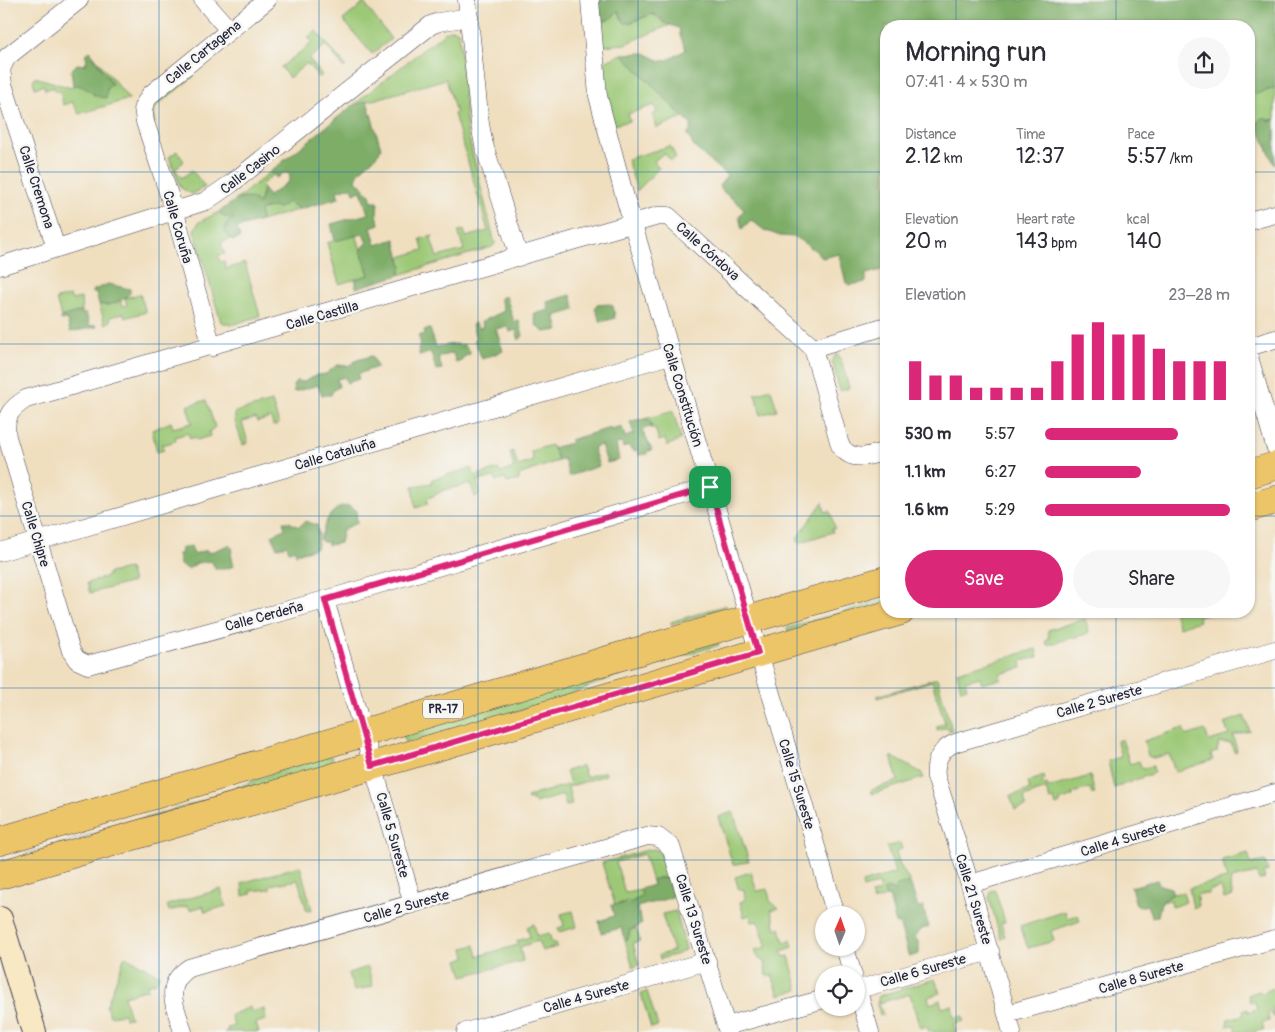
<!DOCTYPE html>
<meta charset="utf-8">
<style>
body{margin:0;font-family:Pangolin,sans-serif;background:#f7f7f7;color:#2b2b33;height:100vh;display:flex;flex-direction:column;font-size:19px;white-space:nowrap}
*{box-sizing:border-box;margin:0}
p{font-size:16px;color:#7c7c81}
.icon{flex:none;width:28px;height:28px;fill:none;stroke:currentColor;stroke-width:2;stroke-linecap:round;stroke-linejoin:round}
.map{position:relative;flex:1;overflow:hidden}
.details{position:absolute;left:880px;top:20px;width:375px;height:598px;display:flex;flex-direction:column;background:#fff;border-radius:20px;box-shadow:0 1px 4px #0004}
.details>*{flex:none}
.needle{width:32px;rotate:2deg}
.tools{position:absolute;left:815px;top:906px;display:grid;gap:10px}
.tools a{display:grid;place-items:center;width:50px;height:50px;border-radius:50%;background:#fff;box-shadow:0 1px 4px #0004;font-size:25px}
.pin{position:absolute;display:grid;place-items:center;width:42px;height:42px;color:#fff;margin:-21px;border-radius:10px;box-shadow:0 2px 8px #0006}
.round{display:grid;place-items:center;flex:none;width:52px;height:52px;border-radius:26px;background:#f7f7f7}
.overview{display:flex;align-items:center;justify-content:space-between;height:85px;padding:0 25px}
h1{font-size:28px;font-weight:600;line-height:38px}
.figures{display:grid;grid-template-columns:repeat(3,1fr);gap:8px;height:85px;padding:5px 25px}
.figures div{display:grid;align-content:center}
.figures b{font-size:21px;font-weight:600}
.figures small{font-size:14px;font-weight:400}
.figures p{font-size:14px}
.chart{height:140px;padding:10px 25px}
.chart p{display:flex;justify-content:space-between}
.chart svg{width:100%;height:90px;margin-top:5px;stroke:#db2777;stroke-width:6}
.button{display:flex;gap:10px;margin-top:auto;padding:10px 25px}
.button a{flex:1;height:58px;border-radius:30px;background:#db2777;color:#fff;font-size:20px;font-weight:600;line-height:58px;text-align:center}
.button a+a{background:#f7f7f7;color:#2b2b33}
ul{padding:0 25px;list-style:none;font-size:16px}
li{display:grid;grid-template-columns:80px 60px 1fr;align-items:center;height:38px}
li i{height:12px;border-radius:6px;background:#db2777}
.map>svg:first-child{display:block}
.green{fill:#9dc977;stroke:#607659}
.forest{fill:#7ead68;stroke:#506852}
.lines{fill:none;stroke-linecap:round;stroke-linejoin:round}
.street-casing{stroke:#413e4f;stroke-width:19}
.secondary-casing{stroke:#413e4f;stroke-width:26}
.primary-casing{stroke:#413e4f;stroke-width:29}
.street{stroke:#fff;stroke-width:18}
.secondary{stroke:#f8e8c3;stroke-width:24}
.primary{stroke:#edc569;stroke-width:28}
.route-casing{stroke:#fff;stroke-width:10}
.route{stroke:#db2777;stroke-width:6}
.grid{fill:none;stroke:#1f6fb2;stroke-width:1;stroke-opacity:0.55}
.labels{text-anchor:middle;stroke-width:5;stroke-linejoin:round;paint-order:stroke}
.shield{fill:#f6f6f2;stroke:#626272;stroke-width:1}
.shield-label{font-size:12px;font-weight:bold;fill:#22223b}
.street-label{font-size:14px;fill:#22223b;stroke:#f6f6f2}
</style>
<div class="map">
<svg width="1275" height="1032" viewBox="0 0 1275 1032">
<rect width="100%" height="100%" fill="#f6f6f2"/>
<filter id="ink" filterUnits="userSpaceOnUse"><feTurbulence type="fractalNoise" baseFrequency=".02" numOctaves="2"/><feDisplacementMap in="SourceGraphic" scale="10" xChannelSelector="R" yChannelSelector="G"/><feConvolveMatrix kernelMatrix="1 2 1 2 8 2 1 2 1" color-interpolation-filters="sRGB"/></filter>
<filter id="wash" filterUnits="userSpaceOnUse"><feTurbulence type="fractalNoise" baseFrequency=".0096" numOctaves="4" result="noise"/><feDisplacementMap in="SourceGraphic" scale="20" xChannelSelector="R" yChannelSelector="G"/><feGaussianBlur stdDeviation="1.12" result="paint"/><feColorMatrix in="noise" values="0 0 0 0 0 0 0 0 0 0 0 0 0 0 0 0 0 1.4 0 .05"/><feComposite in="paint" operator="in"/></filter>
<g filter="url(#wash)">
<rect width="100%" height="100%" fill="#f0dfbf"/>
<path class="green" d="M364,3L391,39L372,54L343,20Z
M618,10L622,20L630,23L652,14L670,25L625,44L602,46L596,22L607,21Z
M452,29L459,32L467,131L495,244L492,247L399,275L401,270L400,257L423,250L420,239L433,236L431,239L437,257L464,250L458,231L464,230L466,237L488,231L454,114L456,113L446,79L352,106L444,33Z
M316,31L346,66L344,68L326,45L309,59L322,75L319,78L307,63L289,78L281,67L312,43L308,37Z
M90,51L129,99L79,114L72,102L63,105L60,91H55L54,87L45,90L44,85L35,88L33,81L35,77L71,88L76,84L85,86L95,96L107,89L109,78L100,69Z
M622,54L683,117L657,128L652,115L657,113L654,105L628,114L630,121L613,125L605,97L600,64Z
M191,72L194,76L156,106L153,115L155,123L151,125L150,105Z
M1275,88V119L1257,122V127L1249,130V96Z
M670,146L676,157L671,161L664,153L654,161L659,168L637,191L627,159Z
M177,151L184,161L175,169L182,178L192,170L205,187L192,194L181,188L169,157Z
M270,172L274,174L261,185L263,189L259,204L246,198L237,199Z
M288,202L300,209L261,221L260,211L273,206L279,208Z
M219,212L234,218L226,224L228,236L232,239L221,242L225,254L218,255L220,262L224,261L226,269L245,263L260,316L231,325L221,322L194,230L199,222Z
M356,234L369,275L339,284L327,243Z
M140,294L146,312L125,318L124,313L110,317L111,321L105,324L99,304L109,305L120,299L123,306L127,305L125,298Z
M70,296L72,300L81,298L82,311L61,317L56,299Z
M837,353L841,359L849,388L840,391L832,361Z
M771,389L777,410L761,415L755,394Z
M206,400L215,427L209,432L210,436L197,440L195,437L190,439L188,433L175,437L176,441L162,445L164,450L157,452L152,430L171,422L173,428L192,423L187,406Z
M272,402L279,424L273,426L271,418L257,422L256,418L242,422L248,443L243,445L235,421V412Z
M673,411L681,439L667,446L665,439L659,441L655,428H650L652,425L648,419H644Z
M551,445L558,459L555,462L519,475V480L507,483L505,479L496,481L495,477L477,481L480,494L475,497L471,484L444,490L427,499L428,504L416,508L413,486L432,483V479L471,468L475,476L498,469L500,473L514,468L510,452L513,451L518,466L533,461L531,451Z
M823,502L825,512L830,511L835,528L832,529L833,532L798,543L797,538Z
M129,569L133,582L90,593L87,583L108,576V573Z
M886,599V603L788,632L787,628Z
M726,605L727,608L671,625V622Z
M1173,611H1215L1198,616L1199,621L1179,627Z
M1085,619L1089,632L1086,634L1047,645L1046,641L1049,639L1048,630Z
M717,640L719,645L618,675L545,704L405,743L403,734Z
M1036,649L1038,657L1021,661L1022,668L1000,674L1001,679L982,684L980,677L965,681L967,688L961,690L957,672Z
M937,678L952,730L949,731L948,727L937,730V726L945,723L932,681L877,698V696Z
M1244,716L1250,731L1233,735L1237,751L1234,752L1231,743H1219L1217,752L1211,754L1213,760L1175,772L1169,754L1153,758L1148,756L1144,741L1183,728L1186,736L1205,730L1209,741L1229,735L1224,723Z
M1122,739L1130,764L1139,761L1142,769L1153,766L1154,773L1114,788L1108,761L1121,757L1117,741Z
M329,756L332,757L334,766L25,854L197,803L284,769Z
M891,756L922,773L923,778L872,794L871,790L898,781Z
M582,766L586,777L605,771L606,775L568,787L572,805L566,806L563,795L535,803L533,799L528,800L527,797L570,784L566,771Z
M1044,776L1045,780L1042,782L1043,785L1047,784L1048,788L1090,776L1095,794H1092L1090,788L1073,793V796L1060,801V804L1056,806L1054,799L1050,800L1046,789L1024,797L1026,807L1015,810L1010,796L1030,790L1028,782Z
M733,812L749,861L733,865L718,817Z
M900,843L902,849L896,852L900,865L910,882L897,885L895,891H884L886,897L873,901L871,894L880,892L878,884L863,888L862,883L895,873L887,847Z
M655,849L660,852L667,878H658L653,885L644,854L616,862L625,893L641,890L643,896L630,903L628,901L615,905L602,863L647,850Z
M1248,853L1251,864L1265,861L1268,871L1263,873L1265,878L1259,880L1257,873L1231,879L1230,885L1233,896L1224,899L1221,887L1209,891V894H1199L1197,896L1198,907L1193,908L1189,888L1227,879L1222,860Z
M300,866L312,910L307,911L298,880L270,885V889L251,891V894L243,896L242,883Z
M751,872L757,891L768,889L770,901L779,908L771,910L776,929L780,928L784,942L791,940L793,947L782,951L784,957L789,956L798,990L779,995L772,975L767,976L764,962L757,956L755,950L767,947L758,921L752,922L750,915L744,917L740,902L745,900L744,889L739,890L735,877Z
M221,889L226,906L205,912L203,906L190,910L188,906L169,911L167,905Z
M995,890L1005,922L1001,923L1005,937L1001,939L989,898L991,891Z
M1183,892L1186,902L1172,907L1171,900L1161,902L1173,894Z
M573,911L577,927L559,932L558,928L564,926L561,914Z
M676,911L686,949L678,954L660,959L659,955L673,951L662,914Z
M1065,911L1067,918L1078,915L1080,921L1051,931L1054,941L1028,948L1020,926Z
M534,924L537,936L549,933L552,943H555L557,947L542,951L538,941L520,947L523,961L463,976L458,960L466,957L464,948L475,945L478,956L518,945L517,941L530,937L527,927Z
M636,928L640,941L633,943L639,965L633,967L625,940L628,939L630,930Z
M125,956L160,975L156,982L147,985L148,989L124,996L130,1018L125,1019L124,1014L110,1016L106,1007Z
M368,967L373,986L354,991L348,973Z
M935,979L940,993L928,997L930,1004L940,1000L942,1008L952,1005L954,1018L963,1016L964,1021L954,1024L956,1032H929L927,1026L920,1028L910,994L879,1003L883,1015L880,1016L877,1004L879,996Z
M1275,987V1006L1272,1007L1275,1016L1273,1017L1270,1011L1268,1013L1269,1021L1262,1023L1264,1029L1255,1032H1237L1234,1025L1227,1026L1228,1019L1244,1015L1243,1011L1247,1009L1248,1012L1257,1009L1254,1001L1250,1002L1248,995L1260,991L1261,994Z
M647,991L658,1026L651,1028L641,994Z
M250,1007L251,1012L264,1009L266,1020L256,1023L259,1032H224L228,1031L227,1028L234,1026L231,1015Z"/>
<path class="forest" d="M596,0H1275V88L1249,96V26H886V263L885,269L866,274V282L850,285L846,283L839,254L822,258L816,251L795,237L780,236L764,230L751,220L742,229L739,216L744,210C737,199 725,197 719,186L727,176L694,147L687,134L691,129V125L622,54L645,53C667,66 664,61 686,50L680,35L679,28L664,23L659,16L652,14L630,23H625L618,10L611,19L598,21Z
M90,51L112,84L107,89L106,98C92,98 87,84 73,85L71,70L77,64L85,65L87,58L85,55Z
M367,101L381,148C377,161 359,165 356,180L370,195L372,202H378L377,213L379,224L371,227L376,245L395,239L402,267L399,275L356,288V279L369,275L361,250L367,243L363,234L335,241L331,224L368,214L361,191L354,193L352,187L337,191L339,198L300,209L288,202L279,208C272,207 267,207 260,211L261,221L237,228L240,238L232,241L225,232L226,224L233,218L224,217L219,212L237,199L251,198L259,204L263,189L269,196L288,182L290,176L288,173H283L277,178L270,172L352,106Z
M1261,118H1265L1271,121L1275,119V165C1268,153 1265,139 1257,127Z
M108,284L130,289V293C125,300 108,308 99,304L96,293H92V291Z
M571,295L575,310L555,316L559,330L544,332L536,325L534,314L549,310L547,302Z
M506,296L514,322L519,321L523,336L519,340L516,330L510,332L508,326L496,329L503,351L482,359L474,339L476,338L472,325L475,323L479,328L483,327L481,322L504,311L500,298Z
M609,304L613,306L615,318L601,322L595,309L597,305Z
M82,311V314H86L90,326L96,325L97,327L70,332L67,319L61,320V317Z
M430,329L436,347L453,344L465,345L470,351V354L462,358V361L456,363L453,353L438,357L442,369L436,370L431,352L420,356L418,350L421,343L418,336L425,334L424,330Z
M372,356L377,367L358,374L359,379L347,383L345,377L337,379L339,387L333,390L331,395H322L318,385L294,392L293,386L296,381L304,382L317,375L326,374L337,365L348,366L357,360Z
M648,419L652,426L642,430L652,450L646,452L647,454L639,455L638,450L633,451L627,445L624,448L621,443L616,444L619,460L607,463L601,445L593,448L599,466L569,476L564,459L555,462L558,459L553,448L571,443L570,440L610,428L611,430L622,427L625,437L634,434L630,422L635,420Z
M349,506L356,510L357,523C339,531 344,527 340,543L328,545V542H323L320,540C325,524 329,506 349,506Z
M305,521L317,525L319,535L316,548L296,554L295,549L289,551L287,545L277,548L272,535L285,529L283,522H289L299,527Z
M229,545L233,549L231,554L234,566L225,569H216L211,561L197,563L188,569L180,565L178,554L182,553L181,549L191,546L194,554L207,550L208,553Z
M658,878H667L673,897L637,907L642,924L630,930L628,939L625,940L621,928L601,933L599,921L614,916L611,905L630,903L642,896L640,889L653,885L652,880Z
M1157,880L1160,885L1171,888L1173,894L1161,902L1158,916L1152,918L1147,905L1140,907L1136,905L1131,887Z
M910,882L918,908L924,907V911L929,927L922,929L915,937L919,943V954L909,957L899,923L896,924L889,896L886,897L884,891L887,888L895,891L897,885Z"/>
</g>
<g filter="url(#ink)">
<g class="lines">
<g class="street-casing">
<path id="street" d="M203,0L229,30
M467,0L480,124L484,145L519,257
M590,0L598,96L624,194L836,915
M1249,221L1275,214
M56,248L3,84L1,69L7,57L79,0
M0,266L206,201L232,183L431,25L439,22L469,17
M212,347L175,213L145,122L143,107L150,95L267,0
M1249,347L1275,339
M813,348L886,326
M1249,357L1275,446
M710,487L325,600L88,665L77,660L71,651L7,437C4,417 10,409 26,399L658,216H668L813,348L840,445C851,463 869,456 886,451
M0,552L670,355
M325,600L413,904
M970,884L1275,793
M845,948L853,975
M856,985L870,1032
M856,990L990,951
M1007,1014L1275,939
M726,1026L824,999
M183,1032C176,1007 162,986 189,968L647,836L658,837L671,847L728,1032
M466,1032L707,961
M1012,1032L970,884L936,777C934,760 942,747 958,742L1275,650"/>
</g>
<g class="secondary-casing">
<path id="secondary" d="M0,919L34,1032"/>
</g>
<g class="primary-casing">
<path id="primary" d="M1249,474L1275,466
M1249,508L1275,500
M0,841L618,657L886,580
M0,875L901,611"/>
</g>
<use href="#street" class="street"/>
<use href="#secondary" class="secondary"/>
<use href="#primary" class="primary"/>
</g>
</g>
<g class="lines" filter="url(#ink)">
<g class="route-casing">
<path id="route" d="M710,487L758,653L372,766L325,600Z"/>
</g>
<use href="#route" class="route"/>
</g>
<path class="grid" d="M159,0V1032M319,0V1032M478,0V1032M638,0V1032M797,0V1032M956,0V26M1116,0V26M0,172H886M1249,172H1275M0,344H886M1249,344H1275M0,516H886M1249,516H1275M956,611V1032M1116,611V1032M0,688H1275M0,860H1275"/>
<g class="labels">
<rect class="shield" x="423" y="699.5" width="40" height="19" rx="4"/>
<g class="shield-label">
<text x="443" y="713">PR-17</text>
</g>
<g class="street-label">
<text transform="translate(203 52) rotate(-39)" y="5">Calle Cartagena</text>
<text transform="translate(250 169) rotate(-38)" y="5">Calle Casino</text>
<text transform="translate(37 187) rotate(72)" y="5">Calle Cremona</text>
<text transform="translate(178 227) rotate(74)" y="5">Calle Coruña</text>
<text transform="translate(708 251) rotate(42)" y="5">Calle Córdova</text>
<text transform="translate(322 315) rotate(-16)" y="5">Calle Castilla</text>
<text transform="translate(683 395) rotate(73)" y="5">Calle Constitución</text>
<text transform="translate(335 454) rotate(-16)" y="5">Calle Cataluña</text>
<text transform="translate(36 534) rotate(73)" y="5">Calle Chipre</text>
<text transform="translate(264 616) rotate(-15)" y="5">Calle Cerdeña</text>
<text transform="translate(1099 701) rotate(-16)" y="5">Calle 2 Sureste</text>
<text transform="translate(797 784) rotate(73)" y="5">Calle 15 Sureste</text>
<text transform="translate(393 835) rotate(74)" y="5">Calle 5 Sureste</text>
<text transform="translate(1123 839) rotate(-17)" y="5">Calle 4 Sureste</text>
<text transform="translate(974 899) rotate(73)" y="5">Calle 21 Sureste</text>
<text transform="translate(406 906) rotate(-16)" y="5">Calle 2 Sureste</text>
<text transform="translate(694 919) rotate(73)" y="5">Calle 13 Sureste</text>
<text transform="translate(923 970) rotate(-16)" y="5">Calle 6 Sureste</text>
<text transform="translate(1141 977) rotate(-16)" y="5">Calle 8 Sureste</text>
<text transform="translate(586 996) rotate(-16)" y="5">Calle 4 Sureste</text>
</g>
</g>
</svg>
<div class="tools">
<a><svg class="needle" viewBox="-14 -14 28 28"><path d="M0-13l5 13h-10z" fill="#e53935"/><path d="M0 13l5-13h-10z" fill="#7c7c81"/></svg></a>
<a><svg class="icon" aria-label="locate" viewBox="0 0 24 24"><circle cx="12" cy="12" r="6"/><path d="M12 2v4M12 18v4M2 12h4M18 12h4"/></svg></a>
</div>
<div class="pin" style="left:710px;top:487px;background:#1e9e55"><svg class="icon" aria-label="arrive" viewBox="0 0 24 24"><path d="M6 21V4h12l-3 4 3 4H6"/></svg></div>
<section class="details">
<div class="overview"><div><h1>Morning run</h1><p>07:41 · 4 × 530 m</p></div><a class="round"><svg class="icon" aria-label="share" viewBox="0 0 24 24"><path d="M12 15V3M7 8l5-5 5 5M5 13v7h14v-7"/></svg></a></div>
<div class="figures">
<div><p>Distance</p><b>2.12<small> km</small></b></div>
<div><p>Time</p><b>12:37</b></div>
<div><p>Pace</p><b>5:57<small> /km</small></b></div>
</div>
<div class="figures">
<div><p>Elevation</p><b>20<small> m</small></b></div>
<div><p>Heart rate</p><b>143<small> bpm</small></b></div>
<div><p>kcal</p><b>140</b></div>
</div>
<div class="chart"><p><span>Elevation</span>23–28 m</p>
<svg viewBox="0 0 160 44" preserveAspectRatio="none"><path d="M5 44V25M15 44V32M25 44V32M35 44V38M45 44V38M55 44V38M65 44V38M75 44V25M85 44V12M95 44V6M105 44V12M115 44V12M125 44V19M135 44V25M145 44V25M155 44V25"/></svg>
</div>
<ul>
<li><b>530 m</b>5:57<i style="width:72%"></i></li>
<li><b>1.1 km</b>6:27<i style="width:52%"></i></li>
<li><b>1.6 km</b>5:29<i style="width:100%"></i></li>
</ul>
<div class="button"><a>Save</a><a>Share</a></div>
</section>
</div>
